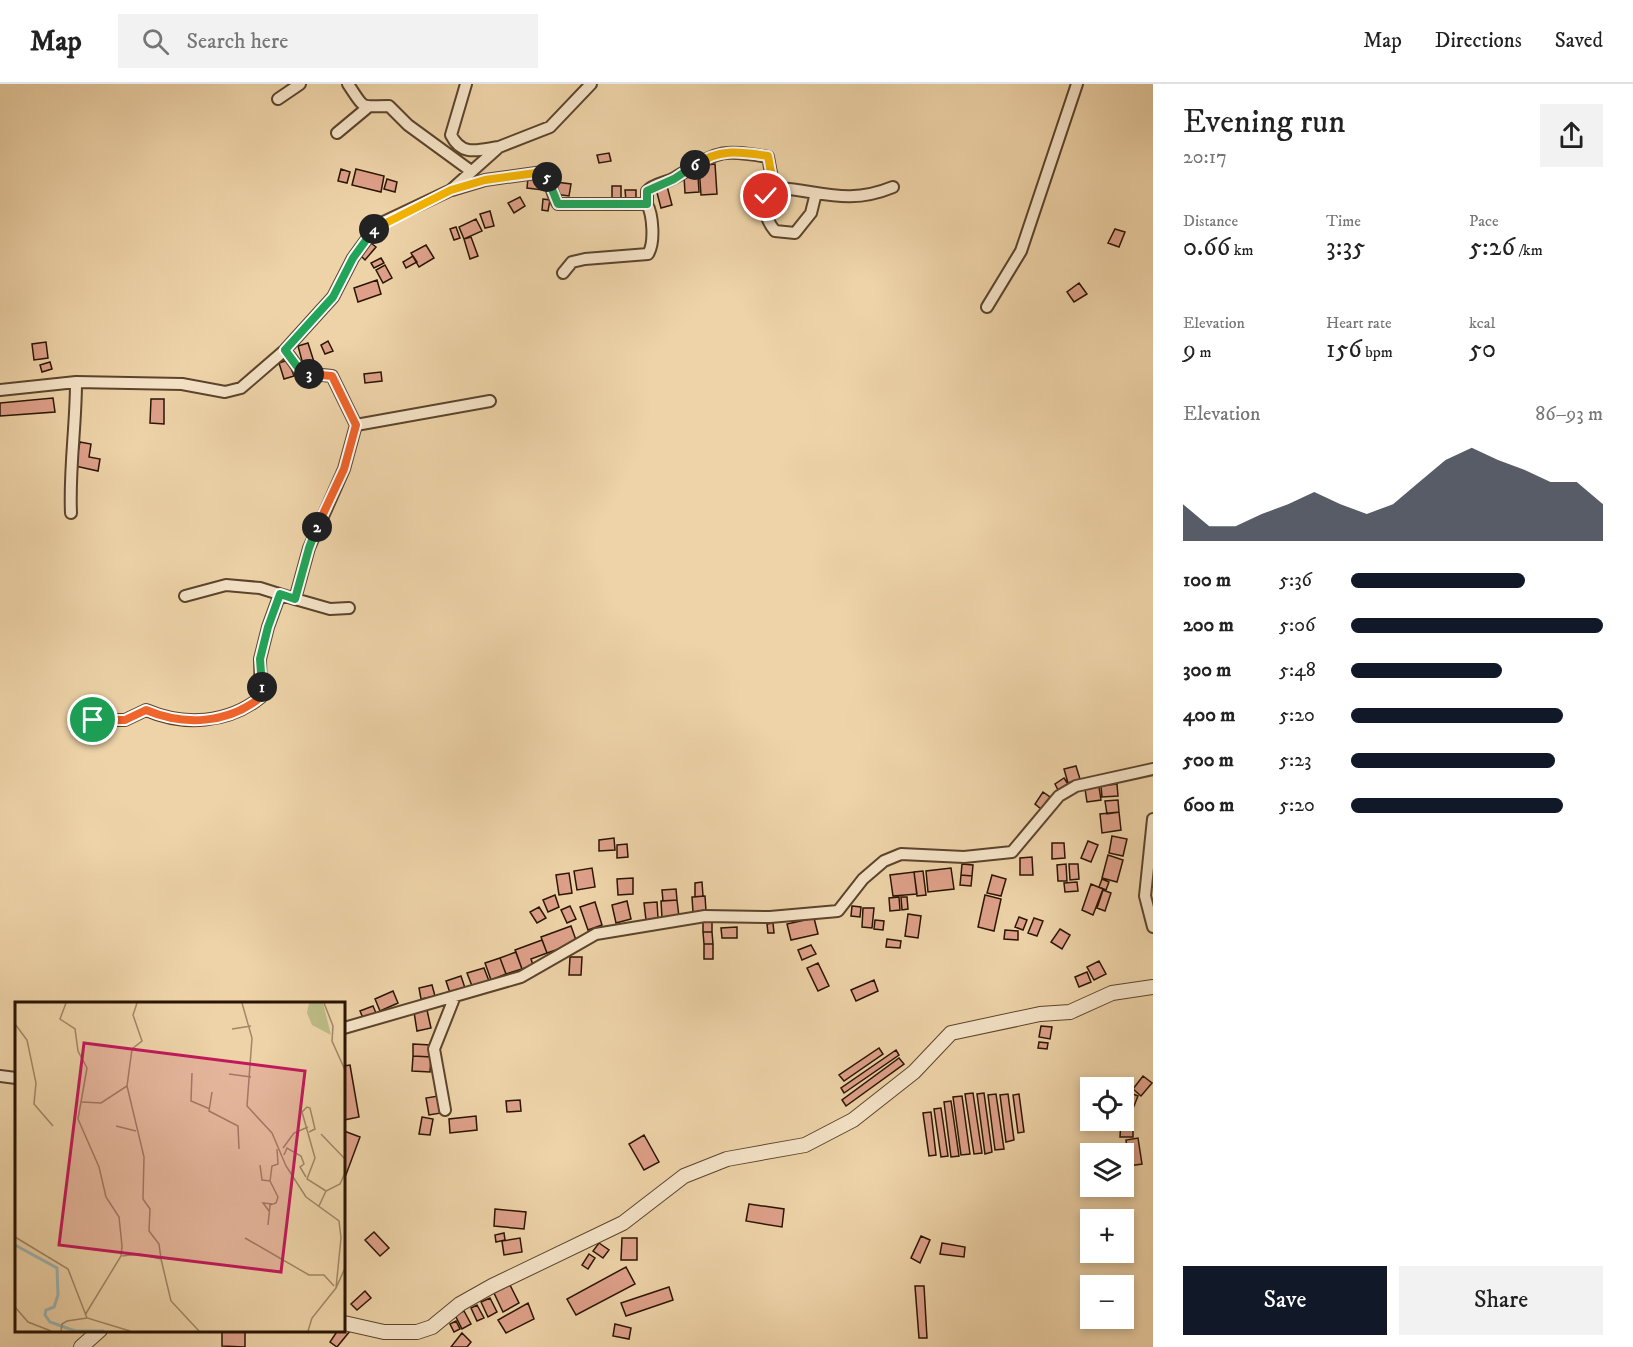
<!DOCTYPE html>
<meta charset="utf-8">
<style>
body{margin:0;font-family:"IM FELL DW Pica",serif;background:#f2f2f2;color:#222;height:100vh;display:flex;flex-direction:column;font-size:22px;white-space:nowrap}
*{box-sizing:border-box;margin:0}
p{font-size:20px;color:#767676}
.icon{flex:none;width:33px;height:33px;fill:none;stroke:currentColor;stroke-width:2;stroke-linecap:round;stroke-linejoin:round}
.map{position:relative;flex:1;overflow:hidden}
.drawer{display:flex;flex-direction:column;background:#fff;width:480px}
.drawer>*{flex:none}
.tools{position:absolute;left:1080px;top:993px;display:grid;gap:12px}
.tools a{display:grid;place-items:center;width:54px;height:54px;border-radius:0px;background:#fff;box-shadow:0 3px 9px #0003;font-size:30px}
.pin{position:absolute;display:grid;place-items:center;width:51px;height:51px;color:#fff;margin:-26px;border:3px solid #fff;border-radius:50%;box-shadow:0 2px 6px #0007}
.km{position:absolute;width:30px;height:30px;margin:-15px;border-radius:50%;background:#222;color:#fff;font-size:16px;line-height:30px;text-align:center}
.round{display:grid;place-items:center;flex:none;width:63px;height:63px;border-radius:0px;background:#f2f2f2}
.summary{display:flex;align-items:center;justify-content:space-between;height:102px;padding:0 30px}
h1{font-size:33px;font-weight:600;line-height:45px}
.metrics{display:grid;grid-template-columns:repeat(3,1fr);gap:9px;height:102px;padding:6px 30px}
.metrics div{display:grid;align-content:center}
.metrics b{font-size:26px;font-weight:600}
.metrics small{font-size:16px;font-weight:400}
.metrics p{font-size:16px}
.chart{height:168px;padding:12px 30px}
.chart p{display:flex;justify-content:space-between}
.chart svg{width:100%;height:108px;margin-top:6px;fill:#111827;opacity:.7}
.button{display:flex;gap:12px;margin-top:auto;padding:12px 30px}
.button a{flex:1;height:69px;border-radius:0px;background:#111827;color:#fff;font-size:24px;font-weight:600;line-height:69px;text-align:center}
.button a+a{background:#f2f2f2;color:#222}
ul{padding:0 30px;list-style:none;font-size:20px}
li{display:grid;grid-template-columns:96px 72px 1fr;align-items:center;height:45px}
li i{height:15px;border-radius:8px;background:#111827}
header{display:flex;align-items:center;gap:36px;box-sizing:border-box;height:84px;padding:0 30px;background:#fff;border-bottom:2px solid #e0e0e0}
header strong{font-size:28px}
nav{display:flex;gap:33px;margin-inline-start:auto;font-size:21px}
.search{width:420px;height:54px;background:#f2f2f2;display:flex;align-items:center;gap:15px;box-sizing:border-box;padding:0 21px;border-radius:0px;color:#767676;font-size:22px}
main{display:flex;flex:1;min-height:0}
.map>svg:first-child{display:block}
.building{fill:#dea089;stroke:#2a1502;stroke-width:1.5}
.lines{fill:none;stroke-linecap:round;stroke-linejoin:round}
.minor-casing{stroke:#5b442c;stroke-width:14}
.tertiary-casing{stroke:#5b442c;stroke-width:16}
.minor{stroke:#f4e2c6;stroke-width:10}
.tertiary{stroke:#f4e2c6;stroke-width:14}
.split-1-casing{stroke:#fff;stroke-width:12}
.split-2-casing{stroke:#fff;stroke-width:12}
.split-3-casing{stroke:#fff;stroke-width:12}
.split-4-casing{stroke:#fff;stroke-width:12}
.split-5-casing{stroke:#fff;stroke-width:12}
.split-6-casing{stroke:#fff;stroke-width:12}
.split-7-casing{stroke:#fff;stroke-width:12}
.split-1{stroke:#f0652b;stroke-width:8}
.split-2{stroke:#22a559;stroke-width:8}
.split-3{stroke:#f0652b;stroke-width:8}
.split-4{stroke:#22a559;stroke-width:8}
.split-5{stroke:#f5b400;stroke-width:8}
.split-6{stroke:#22a559;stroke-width:8}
.split-7{stroke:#f5b400;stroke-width:8}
.inset-river{fill:none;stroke:#9eb5b3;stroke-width:3}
.inset-road{fill:none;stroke:#a08766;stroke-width:1.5}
.view{fill:#c2185b;fill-opacity:0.15;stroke:#c2185b;stroke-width:3}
.inset-edge{fill:none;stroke:#2a1502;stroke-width:3}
</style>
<header>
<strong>Map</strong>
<div class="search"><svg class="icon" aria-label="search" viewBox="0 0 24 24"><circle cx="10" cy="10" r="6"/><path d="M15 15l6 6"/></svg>Search here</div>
<nav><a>Map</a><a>Directions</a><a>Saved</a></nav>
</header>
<main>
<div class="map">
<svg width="1153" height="1263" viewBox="0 0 1153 1263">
<rect width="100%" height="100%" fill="#eed3a8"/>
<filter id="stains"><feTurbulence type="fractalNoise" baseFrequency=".00333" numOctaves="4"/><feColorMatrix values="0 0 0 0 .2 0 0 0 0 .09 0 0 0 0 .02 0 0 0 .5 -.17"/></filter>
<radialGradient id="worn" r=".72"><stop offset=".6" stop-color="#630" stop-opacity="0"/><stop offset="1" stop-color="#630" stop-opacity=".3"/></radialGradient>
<path class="building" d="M609,69L611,77L599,79L597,71Z
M715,80L717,110L701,111L699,82Z
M341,85L350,88L347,99L338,97Z
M356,85L384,92L381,108L352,101Z
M684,92H698L699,108L685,109Z
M528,94L544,96L543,106L527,104Z
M387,95L397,98L395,108L384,105Z
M556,98L571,100L569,112L555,110Z
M612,102H621V116H612Z
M667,102L672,121L661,124L656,105Z
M625,106H636V117H626Z
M520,113L525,122L514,129L508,119Z
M543,115L550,116L548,127L542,126Z
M490,127L494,142L485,144L480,130Z
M476,135L482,147L464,155L459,143Z
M456,143L460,154L454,156L450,145Z
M1115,145L1125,148L1119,163L1108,159Z
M471,153L478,172L470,175L464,155Z
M371,159L376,163L365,176L361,172Z
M426,161L434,174L419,183L411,169Z
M413,172L417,178L406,184L403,178Z
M381,174L384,179L374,184L371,179Z
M385,181L392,194L383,199L376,186Z
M377,196L381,210L358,218L354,204Z
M1079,199L1087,210L1074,218L1067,208Z
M328,257L333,267L325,270L321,261Z
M46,258L48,274L34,276L32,260Z
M308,259L315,281L304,284L298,262Z
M288,276L294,292L284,295L279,279Z
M50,278L52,285L42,288L40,281Z
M381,288L382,297L365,299L364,290Z
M53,314L55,328L0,332V319Z
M151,315H164V340L150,339Z
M80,358L91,360L89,373L100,375L98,387L75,382Z
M1076,682L1080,695L1068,699L1064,685Z
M1064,694L1068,700L1058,706L1055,700Z
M1117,700L1118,712L1102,713L1101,702Z
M1099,703L1101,716L1087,718L1085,705Z
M1043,708L1050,713L1041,725L1035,720Z
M1118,716L1119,728L1107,730L1105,717Z
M1119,728L1121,746L1102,749L1100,730Z
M1112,752L1127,755L1123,772L1109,769Z
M614,754L615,766L599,767V756Z
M1088,757L1098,761L1091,778L1081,774Z
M1052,759H1064L1065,774L1052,775Z
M627,760L628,773L617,774V761Z
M1108,771L1123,776L1117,798L1102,794Z
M1032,773L1033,791H1020V774Z
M962,780L973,781L972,792L961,791Z
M1066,780L1067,797H1058L1057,781Z
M1069,780H1078L1079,795L1070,796Z
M592,784L595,803L577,806L574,787Z
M951,784L954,805L928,808L926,787Z
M923,787L926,811L917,812L914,788Z
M914,788L917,810L893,812L890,791Z
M569,789L572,809L559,811L556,791Z
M961,791L972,792L971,802L960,801Z
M992,791L1006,795L1001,812L987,809Z
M633,794V810L618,811L617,795Z
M1102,795L1109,798L1106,806L1099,803Z
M702,798L703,812L695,813V799Z
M1077,798L1078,807L1065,808L1064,799Z
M1091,800L1103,805L1093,831L1082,826Z
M676,805L677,816L663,817L662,806Z
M1103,806L1111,809L1105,827L1097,824Z
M555,811L559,823L548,828L543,816Z
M985,811L1001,815L994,847L978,843Z
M705,812L706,827L693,828L692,813Z
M899,813L900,826L890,827L889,814Z
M901,813H907L908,825L902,826Z
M677,816L679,833L662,834L661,817Z
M627,817L631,835L616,839L612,821Z
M595,818L602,841L588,846L580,823Z
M657,818L658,834L646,836L644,819Z
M570,822L576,835L567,839L561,826Z
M852,822L861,823L860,833L851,832Z
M539,823L546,834L537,839L530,828Z
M863,824H874L872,844L862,843Z
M908,830L921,832L918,854L905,852Z
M1019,833L1027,836L1023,846L1015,843Z
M814,834L818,850L791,856L787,840Z
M1034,834L1043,837L1037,852L1028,849Z
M703,836H712V848H703Z
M875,836L884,837L883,846L874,845Z
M773,839L774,849H768L767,840Z
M571,842L577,859L547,869L541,853Z
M737,843V854H722L721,844Z
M1060,845L1070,851L1062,865L1051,858Z
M1005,846L1018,847V856L1004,855Z
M703,848H712L713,860H704Z
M887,855L901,857L900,864L886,863Z
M542,856L547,869L531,875L533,881L522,885L515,866Z
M704,860H713V875H704Z
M811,861L816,870L802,876L798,866Z
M516,868L522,885L506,890L500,874Z
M570,873H582L581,891H569Z
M500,874L506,890L491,896L485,879Z
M1099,877L1106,890L1094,896L1087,883Z
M818,879L829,902L818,907L807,884Z
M484,884L489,897L472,902L467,889Z
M1087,888L1091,898L1079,903L1075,893Z
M461,892L465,904L450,909L446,897Z
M874,896L878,907L856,917L851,906Z
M432,901L435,912L421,915L419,904Z
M393,907L398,919L380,927L375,915Z
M373,922L376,929L363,934L360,927Z
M427,926L431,944L417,947L414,928Z
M1041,942L1052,943L1050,955L1039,953Z
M1039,958L1048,959L1047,965L1038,964Z
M413,960L431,961V973L413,972Z
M879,964L883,970L844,997L839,991Z
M896,966L899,971L844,1009L841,1004Z
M413,972L431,973L430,988L412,987Z
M899,974L904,980L846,1022L842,1016Z
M350,981L359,1033L344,1036V982Z
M1143,992L1152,999L1141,1012L1133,1005Z
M1128,1008L1138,1012L1130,1032L1124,1029Z
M973,1009L982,1069L974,1070L965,1010Z
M984,1009L992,1068L985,1070L977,1010Z
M996,1010L1004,1065L995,1066L988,1011Z
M1008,1010L1014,1056L1006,1058L1000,1011Z
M1019,1010L1024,1048L1018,1049L1013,1011Z
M438,1012L441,1029L429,1031L426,1014Z
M962,1012L970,1070L961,1071L953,1013Z
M520,1016L521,1027L507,1028L506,1017Z
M951,1017L959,1072L951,1073L944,1018Z
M941,1024L948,1072L941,1073L934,1025Z
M931,1028L936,1071L929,1072L923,1029Z
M476,1032L477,1046L450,1049L449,1035Z
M422,1033L433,1035L430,1051L419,1050Z
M1124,1033H1133V1053H1120L1121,1036H1124Z
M344,1047L360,1053L344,1096Z
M644,1051L659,1078L644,1086L629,1060Z
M1138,1054L1142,1080L1129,1082L1126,1056Z
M749,1120L784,1125L782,1143L746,1137Z
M495,1125L526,1128L524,1145L494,1142Z
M374,1148L389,1164L380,1172L365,1156Z
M504,1149L505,1156L496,1158L495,1151Z
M921,1152L930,1156L920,1179L911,1174Z
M520,1154L522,1168L504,1171L502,1157Z
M622,1154H637V1176H621Z
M599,1159L609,1166L603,1174L593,1167Z
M942,1159L965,1163L964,1173L940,1170Z
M589,1170L595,1174L588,1185L582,1181Z
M626,1183L635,1200L576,1231L567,1215Z
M510,1201L519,1219L503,1228L494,1209Z
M915,1202H924L927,1254H919Z
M669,1203L673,1216L626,1232L621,1219Z
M365,1207L371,1214L357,1226L351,1220Z
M490,1214L497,1228L488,1233L481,1218Z
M528,1219L534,1235L506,1249L498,1236Z
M477,1221L484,1234L477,1237L471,1224Z
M464,1227L471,1240L462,1245L455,1231Z
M456,1237L460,1245L454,1248L450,1240Z
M615,1240L631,1244L629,1255L613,1252Z
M344,1242L350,1247L337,1263L330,1258L338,1246H344Z
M222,1246H245V1263L222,1262Z
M462,1249L471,1258L467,1263H451Z"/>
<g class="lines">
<g class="minor-casing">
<path id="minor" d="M348,0C366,27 359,22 389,22L408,41L471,87
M466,0L451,51C462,73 478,66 499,63
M278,15L300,0
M337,49L367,24
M772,94C765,114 760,129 775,147L795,149L811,129L816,109
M452,106L485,96L543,88C552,98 551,110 558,120H647C653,131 655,159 648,170L585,175L572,178L563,189
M647,120V107C654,99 667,99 676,93C719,68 717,64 768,73L772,94L780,104C824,108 849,121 893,103
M987,223L1021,167L1077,0
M285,266L302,289L332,292L356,341
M0,306L76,298L182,300L225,308L241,304L285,266L333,213L353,174L377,141L451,106L499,63L550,43L591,0
M71,429C69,385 76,342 76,298
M185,512L226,501L260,504L295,515L309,464L344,385L356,341L490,317
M295,515L330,525L349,524
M93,636H125L146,626C183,642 228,640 261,613L260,575L268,543L280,510
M1153,735L1145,812L1153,843
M344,944L521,893L596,850L705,832L770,833L838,827L863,795L884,777L901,770L964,773L1012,768L1059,712L1076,702L1153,685
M0,992L16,994
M445,1026L434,965L455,912"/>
</g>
<g class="tertiary-casing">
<path id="tertiary" d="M344,1239L384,1248H417L432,1243L460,1220L492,1202L623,1139L684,1092L727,1075L805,1061L853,1036L914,988L951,949L1040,930L1070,928L1112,909L1153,903
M81,1263L100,1246"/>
</g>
<use href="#minor" class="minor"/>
<use href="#tertiary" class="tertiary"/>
</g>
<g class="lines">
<g class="split-1-casing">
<path id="split-1" d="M93,636H125L146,626C184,642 228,640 261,613L262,603"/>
</g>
<g class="split-2-casing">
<path id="split-2" d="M262,603L260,575L268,543L280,510L295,515L309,464L317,443"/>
</g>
<g class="split-3-casing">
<path id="split-3" d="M309,290L332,292L356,341L344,385L317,443"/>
</g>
<g class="split-4-casing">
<path id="split-4" d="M309,290L302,289L285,266L333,213L353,174L374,145"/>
</g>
<g class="split-5-casing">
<path id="split-5" d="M374,145L451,106L485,96L543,88L547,93"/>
</g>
<g class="split-6-casing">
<path id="split-6" d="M547,93L558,120H647V107L674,95L695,81"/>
</g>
<g class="split-7-casing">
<path id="split-7" d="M695,81C720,64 740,68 768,72L772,94L766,112"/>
</g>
<use href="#split-1" class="split-1"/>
<use href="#split-2" class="split-2"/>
<use href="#split-3" class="split-3"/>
<use href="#split-4" class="split-4"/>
<use href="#split-5" class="split-5"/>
<use href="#split-6" class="split-6"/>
<use href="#split-7" class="split-7"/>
</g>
<g transform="translate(15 918)">
<rect width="330" height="330" fill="#eed3a8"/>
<path d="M294,1H308L316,33L297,23L292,11Z" fill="#bcbb85"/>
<path class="inset-river" d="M0,243L42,266L43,293L39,305L31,308L30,313L35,320L60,329H89"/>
<path class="inset-road" d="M51,1L45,17L60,27L63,49L72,66L63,117L84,165L91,195L104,215L107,244L106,254L70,313M227,1L237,36L232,104L257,131L271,164L291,195L324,219L326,236L321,286M309,1L318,24L317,39L330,68M0,22L12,38L21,81L19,102L38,124M217,27L236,24M177,71L176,99L195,107M214,72L236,75M112,84L129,155L128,197L135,207L134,229L144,242L146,257M197,90L194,109L223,124L224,147M67,100L86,101L112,84L117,47L127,39L118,13L122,1M101,124L121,129M294,130L300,127L295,106L292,105L287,110L300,156L292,177L311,189M306,132L330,157M268,146L279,131L293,125M269,153L272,146L286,154L289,162L285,165L291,175M245,163L247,178L255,179L257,164L263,162L262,147M304,204L311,189L325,182L330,171M254,209L248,201L257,202M253,223L255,203L261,201L263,195L255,179M0,235L53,267L72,316L115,329M230,236L294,273H309L319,284M107,254L124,252L146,257L156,299L184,329M0,305L13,320L36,329M46,329L47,322L52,319L72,316M293,329L297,316L321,286L330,266"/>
<path class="view" d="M69,41L290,69L266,270L44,243Z"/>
<rect width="330" height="330" class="inset-edge"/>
</g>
<rect width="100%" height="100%" filter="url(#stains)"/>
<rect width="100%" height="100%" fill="url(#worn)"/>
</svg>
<div class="tools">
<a><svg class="icon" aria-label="locate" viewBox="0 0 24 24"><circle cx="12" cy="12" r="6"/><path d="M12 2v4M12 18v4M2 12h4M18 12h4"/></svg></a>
<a><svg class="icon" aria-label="layers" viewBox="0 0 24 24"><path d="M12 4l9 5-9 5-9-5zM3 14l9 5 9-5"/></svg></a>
<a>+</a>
<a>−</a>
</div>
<div class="pin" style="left:93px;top:636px;background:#1e9e55"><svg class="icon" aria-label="arrive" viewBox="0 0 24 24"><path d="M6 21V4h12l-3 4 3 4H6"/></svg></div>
<div class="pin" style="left:766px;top:112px;background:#d93025"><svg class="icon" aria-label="check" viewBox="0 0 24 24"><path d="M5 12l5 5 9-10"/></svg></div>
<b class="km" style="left:262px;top:603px">1</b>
<b class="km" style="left:317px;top:443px">2</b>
<b class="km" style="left:309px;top:290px">3</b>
<b class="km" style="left:374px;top:145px">4</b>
<b class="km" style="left:547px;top:93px">5</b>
<b class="km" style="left:695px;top:81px">6</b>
</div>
<section class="drawer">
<div class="summary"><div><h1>Evening run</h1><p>20:17</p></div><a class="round"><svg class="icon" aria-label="share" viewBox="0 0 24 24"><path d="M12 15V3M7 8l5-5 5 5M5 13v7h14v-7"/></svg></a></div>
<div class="metrics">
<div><p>Distance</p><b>0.66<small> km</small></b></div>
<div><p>Time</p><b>3:35</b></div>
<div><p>Pace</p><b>5:26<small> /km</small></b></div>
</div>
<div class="metrics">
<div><p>Elevation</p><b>9<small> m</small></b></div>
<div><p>Heart rate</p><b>156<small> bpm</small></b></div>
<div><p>kcal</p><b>50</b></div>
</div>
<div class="chart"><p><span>Elevation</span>86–93 m</p>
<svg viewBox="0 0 160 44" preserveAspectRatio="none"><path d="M0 44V29L10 38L20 38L30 33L40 29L50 24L60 29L70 33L80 29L90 20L100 11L110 6L120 11L130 15L140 20L150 20L160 29V44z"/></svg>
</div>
<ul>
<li><b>100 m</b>5:36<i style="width:69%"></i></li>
<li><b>200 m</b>5:06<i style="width:100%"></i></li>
<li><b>300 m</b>5:48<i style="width:60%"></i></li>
<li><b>400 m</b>5:20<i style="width:84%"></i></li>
<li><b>500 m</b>5:23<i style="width:81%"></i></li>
<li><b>600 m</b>5:20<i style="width:84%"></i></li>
</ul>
<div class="button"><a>Save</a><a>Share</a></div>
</section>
</main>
